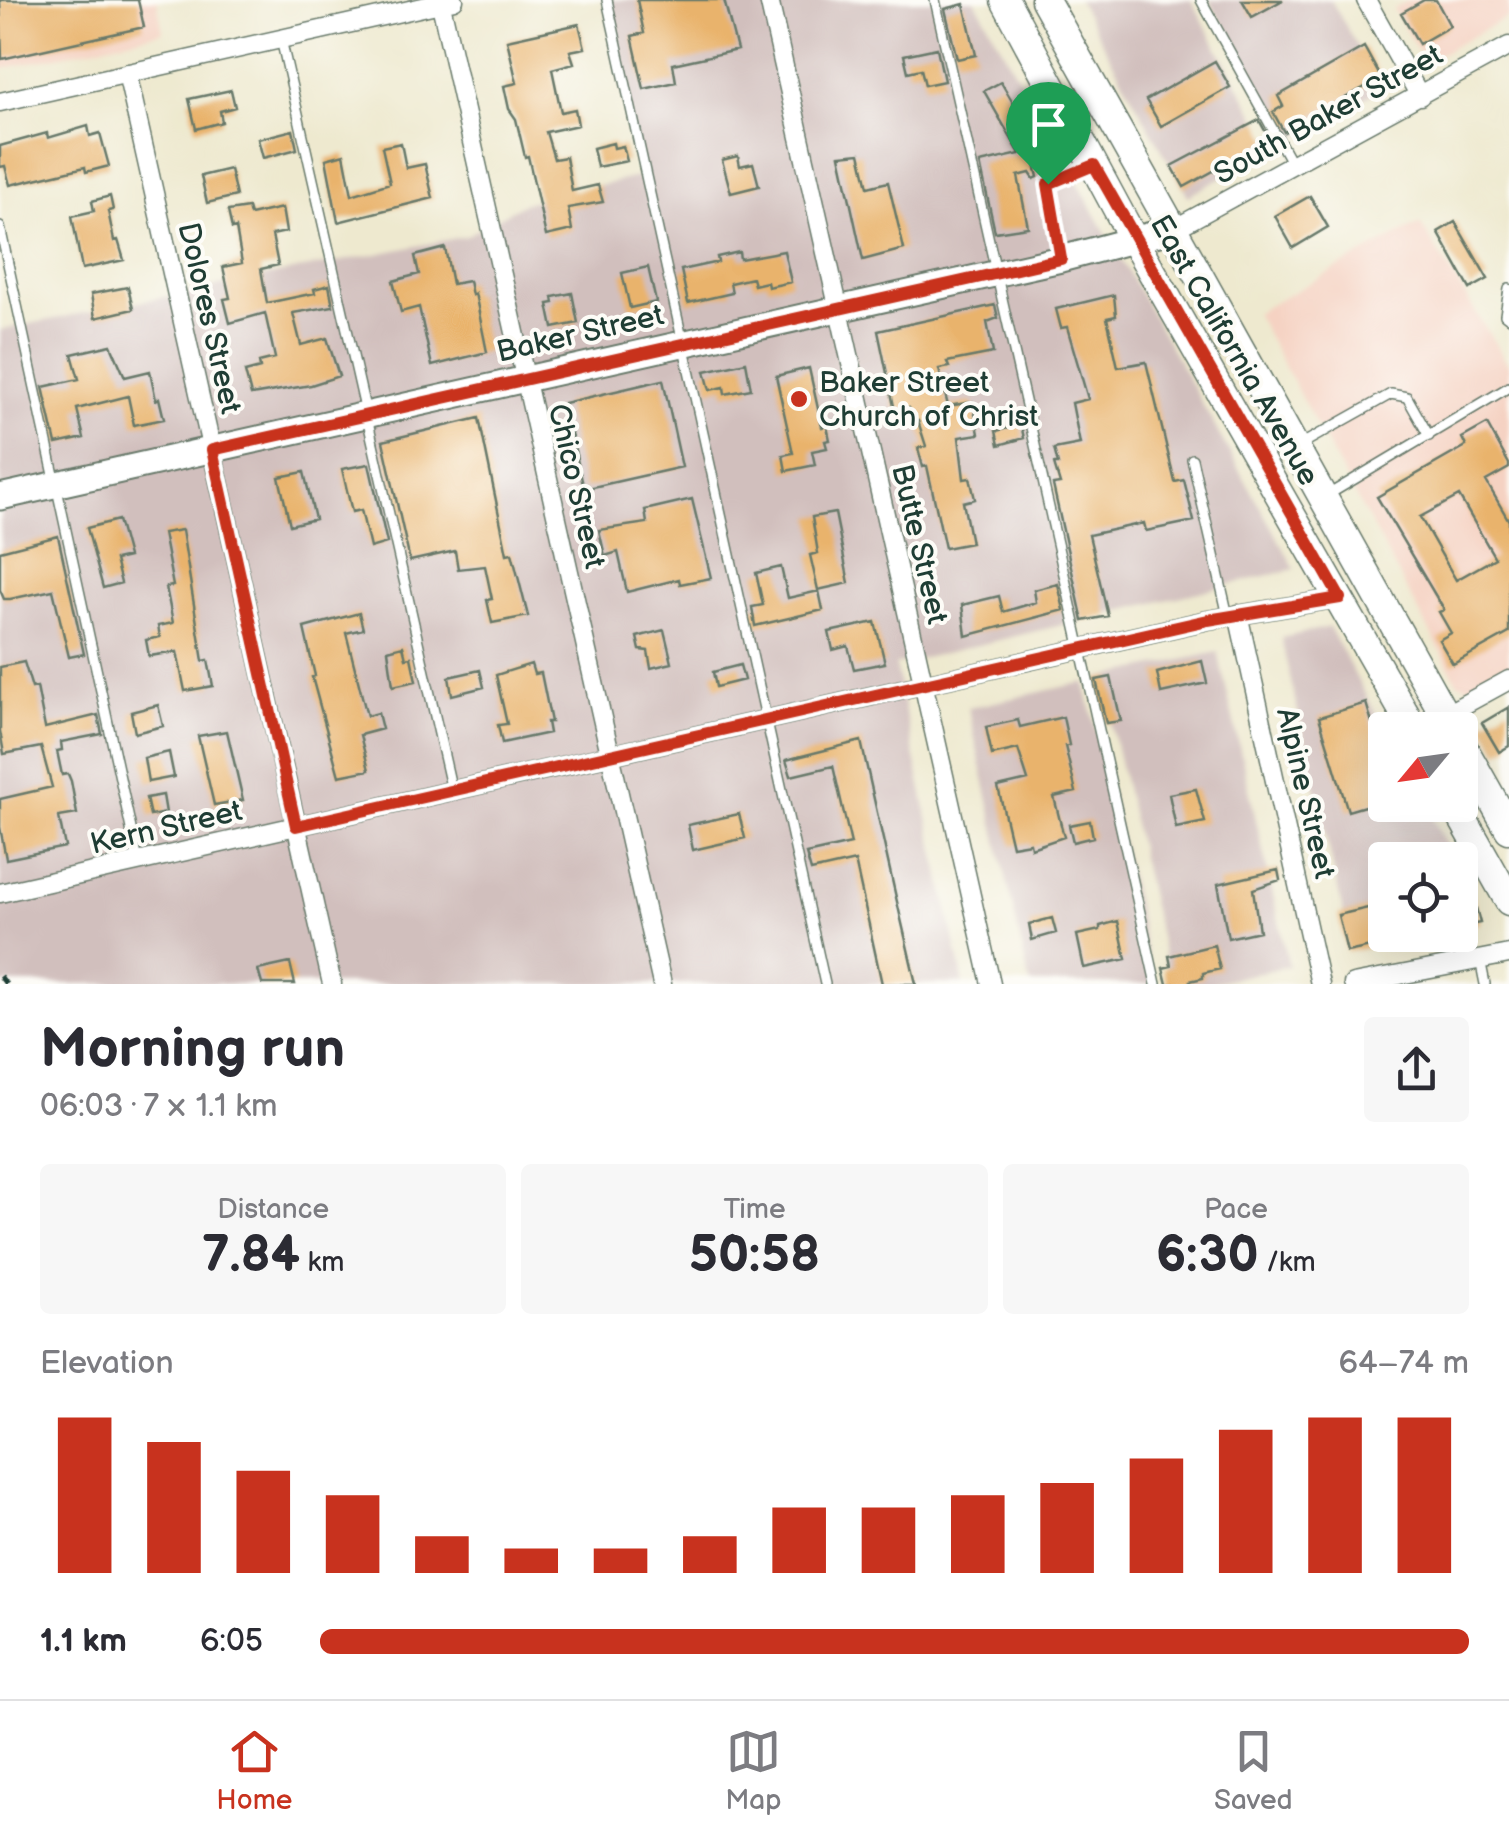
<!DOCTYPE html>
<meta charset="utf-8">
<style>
body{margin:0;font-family:"Balsamiq Sans",sans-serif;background:#f7f7f7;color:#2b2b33;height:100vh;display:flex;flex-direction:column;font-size:38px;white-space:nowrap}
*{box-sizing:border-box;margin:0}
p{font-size:32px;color:#7c7c81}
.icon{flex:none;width:55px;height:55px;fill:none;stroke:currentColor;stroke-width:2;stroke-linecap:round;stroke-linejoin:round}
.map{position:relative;height:984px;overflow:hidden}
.sheet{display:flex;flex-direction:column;background:#fff;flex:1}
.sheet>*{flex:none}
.needle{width:65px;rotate:241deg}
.fabs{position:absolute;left:1368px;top:712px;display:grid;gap:20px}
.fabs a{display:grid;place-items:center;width:110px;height:110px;border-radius:10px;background:#fff;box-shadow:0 10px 40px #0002;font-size:50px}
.pin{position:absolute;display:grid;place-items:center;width:85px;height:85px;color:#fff;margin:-102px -42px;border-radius:50% 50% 50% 0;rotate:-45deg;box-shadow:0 0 10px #0007}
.pin .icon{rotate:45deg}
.round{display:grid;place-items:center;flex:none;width:105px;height:105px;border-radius:10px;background:#f7f7f7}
.summary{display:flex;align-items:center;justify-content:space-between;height:170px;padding:0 40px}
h1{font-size:55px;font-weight:700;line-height:75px}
.stats{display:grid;grid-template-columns:repeat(3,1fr);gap:15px;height:170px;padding:10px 40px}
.stats div{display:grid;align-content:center;border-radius:10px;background:#f7f7f7;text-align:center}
.stats b{font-size:50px;font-weight:700}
.stats small{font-size:28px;font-weight:400}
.stats p{font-size:28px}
.chart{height:280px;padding:20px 40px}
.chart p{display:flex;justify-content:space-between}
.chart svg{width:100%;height:180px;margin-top:10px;stroke:#c8321e;stroke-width:6}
ul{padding:0 40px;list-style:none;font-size:32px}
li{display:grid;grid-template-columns:160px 120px 1fr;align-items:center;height:75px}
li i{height:25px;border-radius:12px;background:#c8321e}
.dock{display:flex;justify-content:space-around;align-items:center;height:140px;border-top:2px solid #e1e1e2;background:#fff;font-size:28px;color:#7c7c81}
.dock a{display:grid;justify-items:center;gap:5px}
.dock .active{color:#c8321e}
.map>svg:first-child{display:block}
.built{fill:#f5d2c2}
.industrial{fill:#d1bfbd}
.building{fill:#e9b36c;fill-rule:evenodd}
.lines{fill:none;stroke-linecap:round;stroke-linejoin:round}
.lane-casing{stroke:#67796a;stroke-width:12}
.street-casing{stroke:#67796a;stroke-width:21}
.secondary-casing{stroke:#67796a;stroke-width:29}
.primary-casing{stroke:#67796a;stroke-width:31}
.lane{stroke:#fff;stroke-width:9}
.street{stroke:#fff;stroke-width:18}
.secondary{stroke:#fff;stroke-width:25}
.primary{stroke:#fff;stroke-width:28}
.rail{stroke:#1f3d34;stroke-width:5;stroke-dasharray:15 8;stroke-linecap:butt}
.route-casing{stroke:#fff;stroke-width:20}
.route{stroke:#c8321e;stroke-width:12}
.poi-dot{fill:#c8321e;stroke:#fdfcf7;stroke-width:4}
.labels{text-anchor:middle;stroke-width:8;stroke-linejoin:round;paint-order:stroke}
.street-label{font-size:30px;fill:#1f3d34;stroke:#fdfcf7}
.poi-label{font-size:30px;fill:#1f3d34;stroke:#fdfcf7;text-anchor:start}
</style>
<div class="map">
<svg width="1509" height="984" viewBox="0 0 1509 984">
<rect width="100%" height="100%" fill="#fdfcf7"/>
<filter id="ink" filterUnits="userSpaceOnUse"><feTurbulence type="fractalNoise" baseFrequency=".01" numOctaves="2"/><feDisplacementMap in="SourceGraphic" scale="20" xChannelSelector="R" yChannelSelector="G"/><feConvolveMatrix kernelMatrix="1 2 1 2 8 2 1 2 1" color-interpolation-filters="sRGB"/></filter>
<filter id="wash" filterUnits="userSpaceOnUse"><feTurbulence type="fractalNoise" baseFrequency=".0048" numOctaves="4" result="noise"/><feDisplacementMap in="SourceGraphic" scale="40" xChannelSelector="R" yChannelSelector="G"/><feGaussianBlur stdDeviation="2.25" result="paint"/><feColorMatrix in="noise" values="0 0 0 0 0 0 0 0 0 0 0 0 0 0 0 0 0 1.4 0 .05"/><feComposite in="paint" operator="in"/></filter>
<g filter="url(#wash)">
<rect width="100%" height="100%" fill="#eee9cf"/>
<path class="built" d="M0,0H157L163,32L0,69Z
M1409,0H1509V16L1438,55L1426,57L1417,50L1393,9Z
M1420,223L1509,366V665L1471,687L1458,683L1255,313Z"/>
<path class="industrial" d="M603,0H975L1295,569L895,665L964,984H0V330L466,236L524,203L641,176Z
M1078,0H1191L1274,148L1188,196Z
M1209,0H1331L1381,89L1288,141Z
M1329,627L1385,731V805H1425L1454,860H1385V935H1425L1352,951L1281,638Z
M1218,652L1289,966L1207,984H1170L1100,678Z
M1085,682L1154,984H1030L968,708Z"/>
<g id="blocks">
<path class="building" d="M0,0H138L144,27L2,59Z
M637,0H724L737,50L673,64L676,82L644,89L632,36L644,33Z
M1242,0H1283L1252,17Z
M1424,0H1436L1450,26L1419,44L1401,13Z
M964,4L976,55L957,59L945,9Z
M579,24L585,48L570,51L574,63L552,69L561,112L575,109L578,125L546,132L554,159L566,157L572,191L598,185L603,202L568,208L572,230L546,236L528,156L525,157L516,119L509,109L504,86L517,83L507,40Z
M1364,47L1381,78L1284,132L1273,112L1283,106L1278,96Z
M937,48L944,81L925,85L921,69L908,72L904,55Z
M1215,61L1230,87L1161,126L1146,100Z
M1001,82L1033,137L1029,140L1038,177L1034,179L1030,173L1018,176L1028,227L995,232L980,163L1020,154L984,91Z
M231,90L235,107L220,111L222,122L196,129L189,99Z
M1259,120L1270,140L1184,187L1172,166Z
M88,126L90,136L100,133L109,166L86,172L85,167L10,185L5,166L0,167V146L47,133L48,138Z
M293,130L297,149L263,158L258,139Z
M401,143L406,168L425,164L433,198L338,222L326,159L344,154L352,195L390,183L382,147Z
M613,143L614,148L623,146L627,161L597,167L593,148Z
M860,153L868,187L888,182L904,249L863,260L840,155Z
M738,156L740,166L753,163L759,186L731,193L722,160Z
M230,169L236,196L207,203L201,176Z
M110,196L113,210L108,211L114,241L118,240L124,260L82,269L72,216L94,211L92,201Z
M1310,196L1328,227L1293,248L1275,216Z
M248,208L250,215L282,208L286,232L272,235L278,265L261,269L267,303L315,293L314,289L329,285L333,306L293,313L301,345L327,338L339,376L311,385L251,395L245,372L260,368L259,362L275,358L265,313L230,323L224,299L230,298L223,267L242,263L236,228L232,229L228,211Z
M1455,222L1488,279L1470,289L1438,232Z
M445,248L452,284L469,281L472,295L475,293L487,352L432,366L419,307L401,312L393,281L419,274L415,256Z
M784,251L791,282L768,287L767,282L754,285L752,278L730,283L732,293L688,303L681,270L718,262L717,257L739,252L740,259Z
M648,267L656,302L630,308L622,273Z
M128,287L133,309L95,318L91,294Z
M572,293L578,323L553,328L548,304L554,303L553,297Z
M1114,295L1116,316L1107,318L1118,367L1146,362L1175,482L1184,480L1194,521L1146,531L1144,523L1089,535L1108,616L1083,621L1053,485L1060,484L1054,464H1058L1054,449L1080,444L1072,403L1088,399L1067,327L1061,328L1056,309Z
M995,305L998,318L987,322L993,353L947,362L949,367L939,369L948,406L973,402L979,434L959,437L964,479L970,478L975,499L963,502L971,543L945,548L927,466L923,467L918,448L926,446L918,421L913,422L909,408L895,411L878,331Z
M111,345L125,377L150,371L156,400L159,398L164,419L134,425L128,396L77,409L84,438L56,444L43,387L79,379L72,354Z
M746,362L751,389L725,394L724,387L710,390L705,371Z
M809,368L822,427L827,426L830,440L825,441L827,448L812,451L815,465L786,471L783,455L793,453L776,376Z
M663,380L682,467L584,489L564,403Z
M479,418L507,554L512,553L528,616L492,623L487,600L492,599L485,566L458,569L455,551L410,561L383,441Z
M1487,424L1509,464V468L1486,481L1509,521V633L1453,664L1439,640L1451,633L1439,612L1444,610L1377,497L1466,446L1462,438ZM1459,496L1495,558L1456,580L1420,517Z
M1021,425L1024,438L999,445L996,431Z
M369,464L387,543L370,548L361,510L352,512L342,469Z
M304,472L315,519L290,525L279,477Z
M692,499L711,578L680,584L679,579L627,592L618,552L605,556L599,530L647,523L645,510Z
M835,513L849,583L818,590L810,555L818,553L812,517Z
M118,520L128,557L115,560L121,583L103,588L87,528Z
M182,530L203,661L208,660L213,686L185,691L177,652L149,656L146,640L160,637L158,626L173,623L166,587L173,586L163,533Z
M58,536L84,654L69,657L53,590L10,599H4L0,590V551Z
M781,567L788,598L819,591L823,610L755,626L752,607L763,605L756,573Z
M1058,584L1064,610L966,636L962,605L999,596L1003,612L1036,602L1034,590Z
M359,613L363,629L346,633L367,716L378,713L382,729L360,735L369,770L339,776L312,677L315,676L304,628Z
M875,622L885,663L854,669L848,646L833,650L829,632Z
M664,630L672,663L651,668L648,651L640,650L637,637Z
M403,646L406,658L411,657L416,681L393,686L388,650Z
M1202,661L1207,683L1161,693L1157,673Z
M24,662L32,688L37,687L45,728L98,715L102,734L61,742L62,750L57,751L62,775L68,774L71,781L77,814L59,817L65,847L6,859L0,827V799L52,787L41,747L4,754L0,731V667Z
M531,664L534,674L541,673L551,722H547L549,733L502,743L498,725L507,724L496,675Z
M740,665L744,680L716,687L713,672Z
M480,670L484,687L452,695L449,677Z
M1111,677L1121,721L1106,723L1096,680Z
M1366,703L1378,742L1385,739V800L1348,811L1319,717Z
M158,705L163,726L135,733L131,712Z
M1509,707V746L1499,752L1482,723Z
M1063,717L1069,745L1065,746L1076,792L1054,797L1064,837L1031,848L1030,843L1012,846L998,787L1028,780L1018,749L992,755L986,727L1018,720L1020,727Z
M227,731L243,800L214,805L198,736Z
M861,741L895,893L916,984H882L855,861L811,871L806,854L851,844L833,766L791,776L786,760Z
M169,752L174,777L148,782L144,758Z
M1196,789L1205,822L1176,828L1169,794Z
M163,795L166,813L150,816L146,798Z
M739,814L745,838L693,850L688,825Z
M1090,821L1093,837L1073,842L1069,825Z
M1278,870L1280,880L1253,889L1259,931L1228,938L1218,884Z
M1472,892L1480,923L1460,927V893Z
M1385,904V944L1347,952L1338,915Z
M1052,918L1056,933L1032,940L1029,924Z
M1118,921L1126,959L1084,968L1077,935L1100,930V926Z
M1214,945L1220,969L1203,973V978L1190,981L1191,984H1167L1163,968L1171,966L1169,956Z
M290,963L295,984H262L258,970Z"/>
</g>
</g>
<g filter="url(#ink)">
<use href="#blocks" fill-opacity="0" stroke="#67796a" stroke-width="2.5"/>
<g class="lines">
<g class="lane-casing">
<path id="lane" d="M607,0L825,984
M935,0L1156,984
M1201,0L1292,164
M281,39L452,791
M0,227L138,861
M1061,257L1048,184L1090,166
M1509,289L1505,315L1509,318
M1300,445L1391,394L1407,397L1429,436
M1192,459L1228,616
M1326,496L1509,387
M1480,959L1485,984"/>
</g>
<g class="street-casing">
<path id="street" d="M440,0L662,984
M769,0L991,984
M1366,0L1420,96
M127,73L332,984
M0,102L454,0
M1174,229L1509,46
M1238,614L1320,984
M1445,715L1509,680
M0,893L1208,620L1340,598
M1353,984L1509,954"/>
</g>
<g class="secondary-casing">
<path id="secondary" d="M0,497L1061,259L1174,229"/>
</g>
<g class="primary-casing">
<path id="primary" d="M1005,0L1135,242L1414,730
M1045,0L1453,730
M1460,742L1509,829
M1455,805L1509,901"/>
</g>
<use href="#lane" class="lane"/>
<use href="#street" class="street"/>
<use href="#secondary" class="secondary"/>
<use href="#primary" class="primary"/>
<path class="rail" d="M0,976L6,984"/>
</g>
</g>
<g class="lines" filter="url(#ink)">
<g class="route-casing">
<path id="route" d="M1094,165L1340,598L1208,620L296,826L212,450L1061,259L1048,184Z"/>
</g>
<use href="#route" class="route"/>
</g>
<circle class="poi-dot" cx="799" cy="399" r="10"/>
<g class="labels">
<g class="street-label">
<text transform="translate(1328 114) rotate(-29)" y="10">South Baker Street</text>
<text transform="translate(210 318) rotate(77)" y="10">Dolores Street</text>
<text transform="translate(580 333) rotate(-13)" y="10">Baker Street</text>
<text transform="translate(1235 350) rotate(60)" y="10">East California Avenue</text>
<text transform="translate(577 486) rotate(77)" y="10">Chico Street</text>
<text transform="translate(920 544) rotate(77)" y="10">Butte Street</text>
<text transform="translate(1306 793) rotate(77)" y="10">Alpine Street</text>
<text transform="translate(166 827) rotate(-13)" y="10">Kern Street</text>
</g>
<g class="poi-label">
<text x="819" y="392">Baker Street<tspan x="819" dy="34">Church of Christ</tspan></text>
</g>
</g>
</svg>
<div class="fabs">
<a><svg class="needle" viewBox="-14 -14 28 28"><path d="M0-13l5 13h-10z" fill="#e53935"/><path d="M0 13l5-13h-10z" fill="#7c7c81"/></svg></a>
<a><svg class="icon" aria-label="locate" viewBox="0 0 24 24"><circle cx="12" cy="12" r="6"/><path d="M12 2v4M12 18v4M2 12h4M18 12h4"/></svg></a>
</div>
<div class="pin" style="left:1048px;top:184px;background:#1e9e55"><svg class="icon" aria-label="arrive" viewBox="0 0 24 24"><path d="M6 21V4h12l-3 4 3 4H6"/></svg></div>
</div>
<section class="sheet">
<div class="summary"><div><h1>Morning run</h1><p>06:03 · 7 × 1.1 km</p></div><a class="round"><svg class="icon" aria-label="share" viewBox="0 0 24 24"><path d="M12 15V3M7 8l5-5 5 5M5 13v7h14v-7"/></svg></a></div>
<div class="stats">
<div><p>Distance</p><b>7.84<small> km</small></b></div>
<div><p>Time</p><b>50:58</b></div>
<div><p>Pace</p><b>6:30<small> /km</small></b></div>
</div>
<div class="chart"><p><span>Elevation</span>64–74 m</p>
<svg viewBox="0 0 160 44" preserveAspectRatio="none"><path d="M5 44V6M15 44V12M25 44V19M35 44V25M45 44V35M55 44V38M65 44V38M75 44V35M85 44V28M95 44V28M105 44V25M115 44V22M125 44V16M135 44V9M145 44V6M155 44V6"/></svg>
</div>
<ul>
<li><b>1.1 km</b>6:05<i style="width:100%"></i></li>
</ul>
</section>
<nav class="dock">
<a class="active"><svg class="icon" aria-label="home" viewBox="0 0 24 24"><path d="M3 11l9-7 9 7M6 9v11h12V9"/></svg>Home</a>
<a><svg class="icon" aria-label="map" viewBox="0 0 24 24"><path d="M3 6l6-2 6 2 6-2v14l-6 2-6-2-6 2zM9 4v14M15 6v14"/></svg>Map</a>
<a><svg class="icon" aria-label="saved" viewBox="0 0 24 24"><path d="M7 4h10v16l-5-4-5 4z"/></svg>Saved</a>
</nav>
